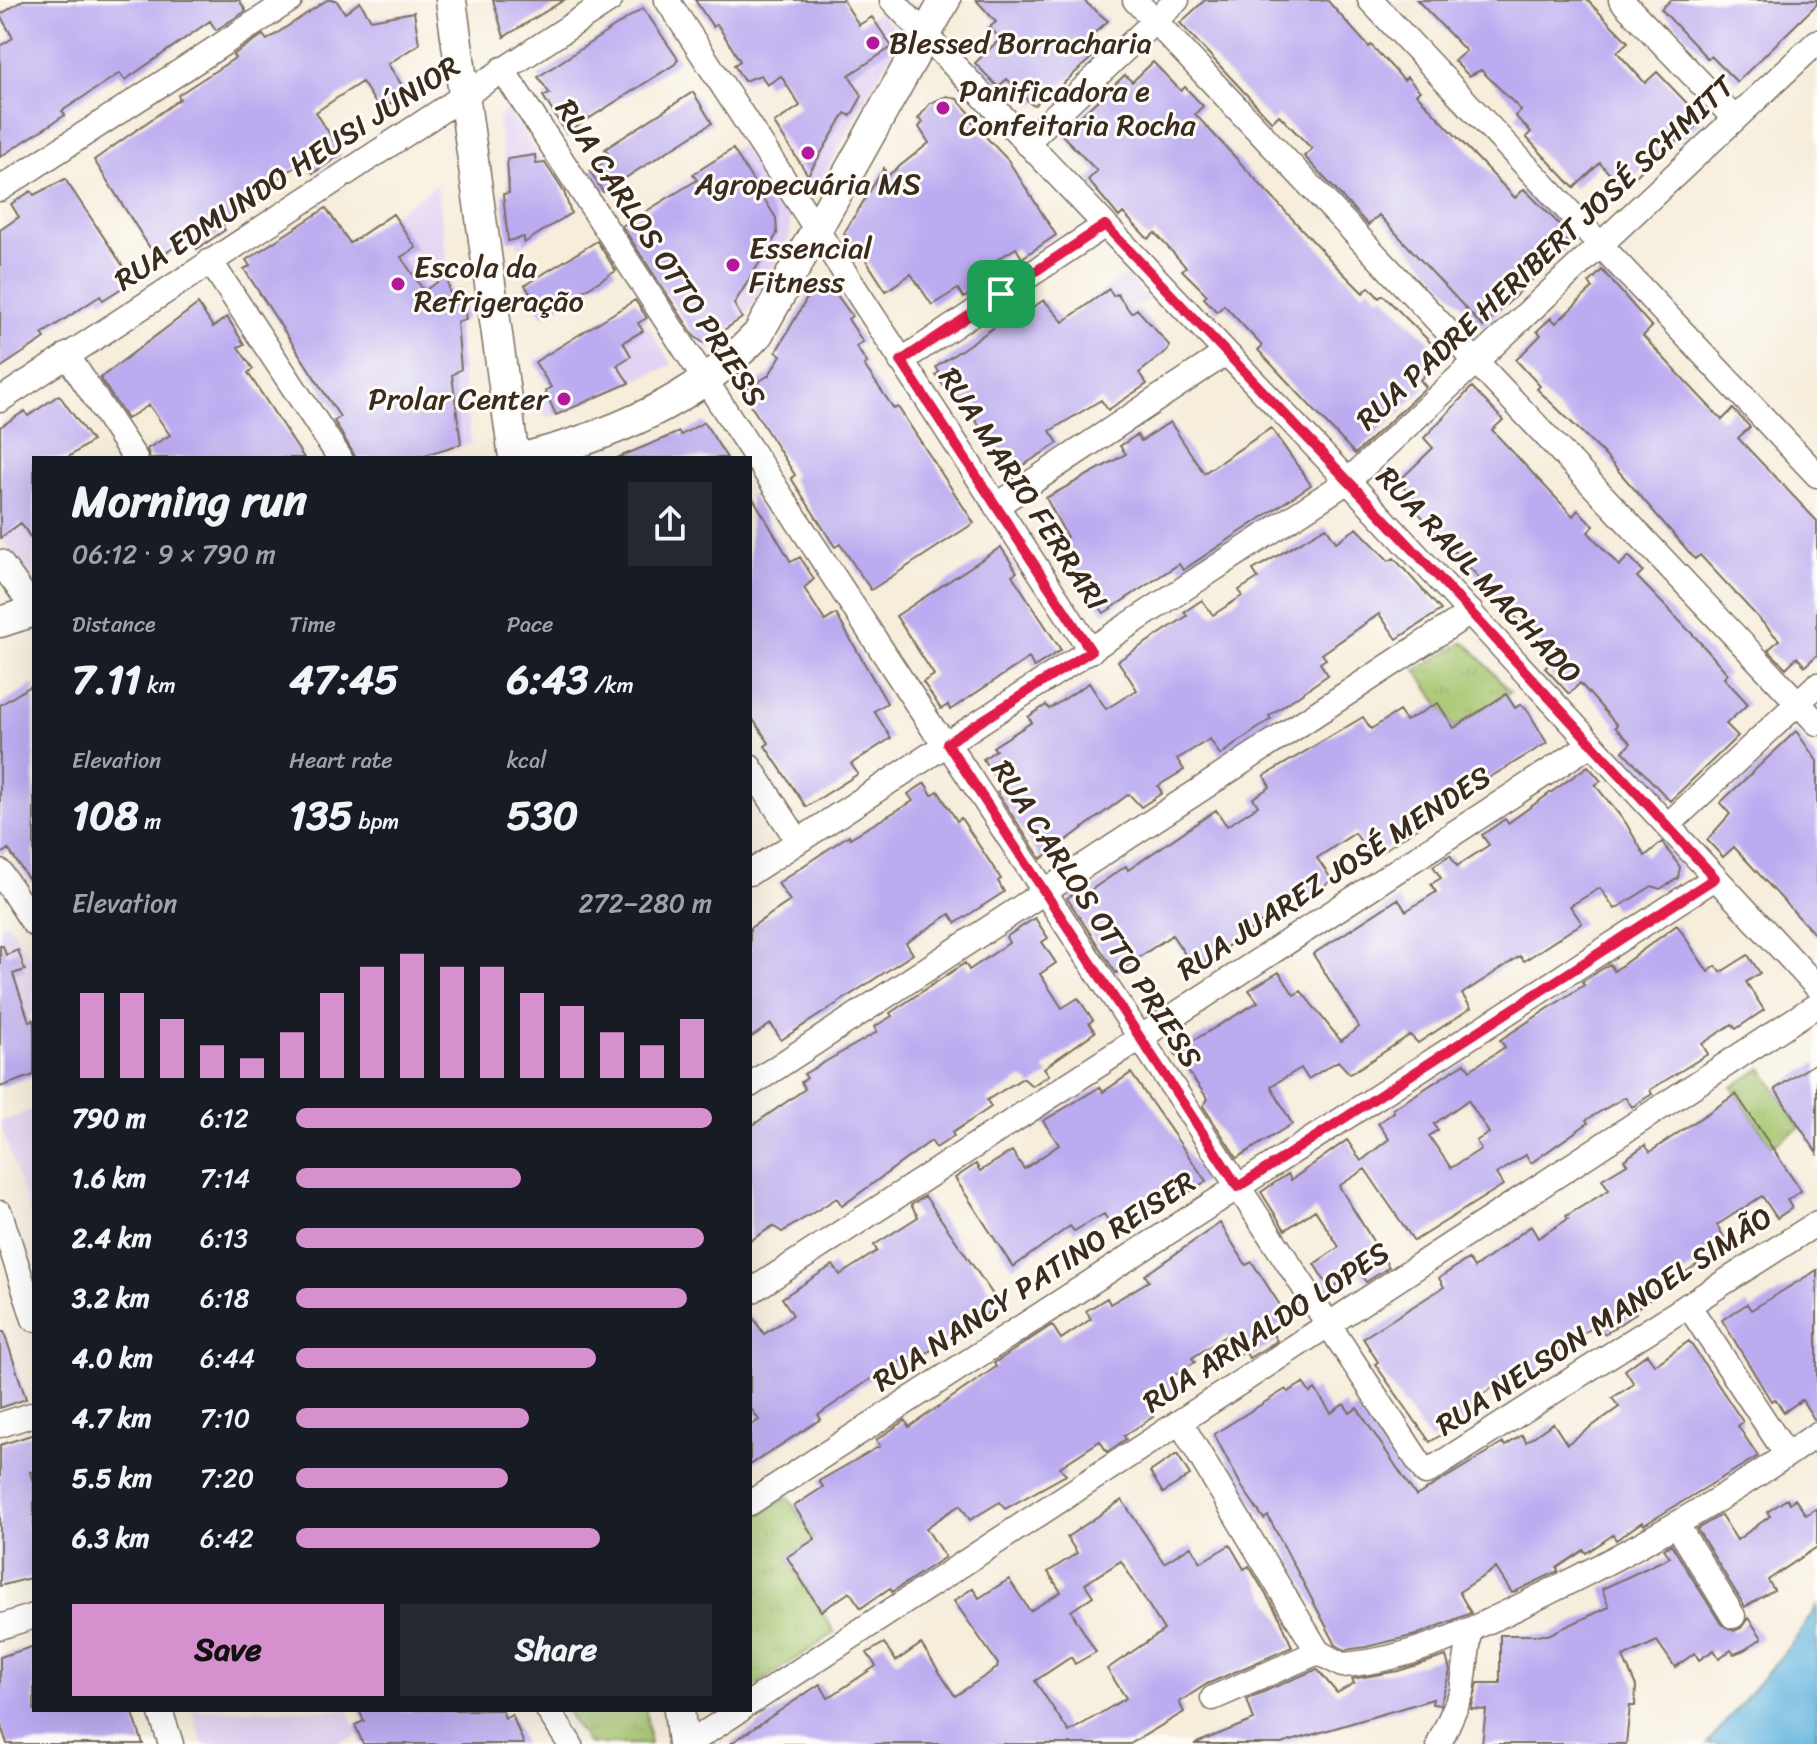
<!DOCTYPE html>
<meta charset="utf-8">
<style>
body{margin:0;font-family:Sriracha,sans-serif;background:#242831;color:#f1f3f6;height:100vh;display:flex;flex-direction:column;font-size:30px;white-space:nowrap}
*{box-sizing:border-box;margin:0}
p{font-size:26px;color:#9ea1a6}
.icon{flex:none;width:44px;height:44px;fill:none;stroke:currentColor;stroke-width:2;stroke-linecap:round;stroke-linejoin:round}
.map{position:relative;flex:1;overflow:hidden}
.sheet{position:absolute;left:32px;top:456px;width:720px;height:1256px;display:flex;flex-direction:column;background:#171b24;border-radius:0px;box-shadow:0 8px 32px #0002}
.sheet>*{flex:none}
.pin{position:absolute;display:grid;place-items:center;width:68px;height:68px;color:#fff;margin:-34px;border-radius:16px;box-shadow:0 4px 12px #0006}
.round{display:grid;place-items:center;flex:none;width:84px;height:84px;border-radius:0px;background:#242831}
.overview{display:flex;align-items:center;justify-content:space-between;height:136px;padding:0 40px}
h1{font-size:44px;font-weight:700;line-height:60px}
.metrics{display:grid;grid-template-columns:repeat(3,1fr);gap:12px;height:136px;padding:8px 40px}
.metrics div{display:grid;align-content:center}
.metrics b{font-size:40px;font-weight:700}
.metrics small{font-size:22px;font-weight:400}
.metrics p{font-size:22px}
.chart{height:224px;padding:16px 40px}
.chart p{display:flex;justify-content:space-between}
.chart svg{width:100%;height:144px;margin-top:8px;stroke:#d690ce;stroke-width:6}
.primary-button{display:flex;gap:16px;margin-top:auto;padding:16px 40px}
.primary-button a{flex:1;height:92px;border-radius:0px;background:#d690ce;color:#111;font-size:32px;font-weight:700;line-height:92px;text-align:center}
.primary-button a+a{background:#242831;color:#f1f3f6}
ul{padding:0 40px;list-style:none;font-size:26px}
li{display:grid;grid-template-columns:128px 96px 1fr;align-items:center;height:60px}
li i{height:20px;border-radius:10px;background:#d690ce}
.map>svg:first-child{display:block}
.built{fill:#e3d3f2}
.grass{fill:url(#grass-tufts);stroke:#707846;stroke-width:2}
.water{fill:#65b5df;stroke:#50707e;stroke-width:2}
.building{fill:#bbabf0;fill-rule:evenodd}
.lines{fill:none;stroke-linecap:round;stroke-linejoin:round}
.minor-casing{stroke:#7c6e60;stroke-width:27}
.major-casing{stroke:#7c6e60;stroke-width:33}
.minor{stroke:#fff;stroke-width:24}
.major{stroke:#fff;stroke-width:30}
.route-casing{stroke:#fff;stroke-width:16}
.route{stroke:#e11d48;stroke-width:10}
.poi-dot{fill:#b5179e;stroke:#fdfcf7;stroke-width:3}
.labels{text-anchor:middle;stroke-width:6;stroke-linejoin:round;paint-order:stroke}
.poi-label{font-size:30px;fill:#3b2a1e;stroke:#fdfcf7;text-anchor:start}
.street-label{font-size:30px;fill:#3b2a1e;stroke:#fdfcf7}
</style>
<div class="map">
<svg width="1817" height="1744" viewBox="0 0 1817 1744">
<defs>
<pattern id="grass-tufts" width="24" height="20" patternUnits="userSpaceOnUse" patternTransform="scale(2)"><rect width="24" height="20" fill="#a5c56d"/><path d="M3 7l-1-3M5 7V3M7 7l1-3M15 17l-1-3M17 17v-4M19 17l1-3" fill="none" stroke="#8fa95e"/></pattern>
</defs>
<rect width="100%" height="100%" fill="#fdfcf7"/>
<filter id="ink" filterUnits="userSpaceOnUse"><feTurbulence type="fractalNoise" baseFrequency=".0125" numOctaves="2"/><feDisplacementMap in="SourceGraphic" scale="16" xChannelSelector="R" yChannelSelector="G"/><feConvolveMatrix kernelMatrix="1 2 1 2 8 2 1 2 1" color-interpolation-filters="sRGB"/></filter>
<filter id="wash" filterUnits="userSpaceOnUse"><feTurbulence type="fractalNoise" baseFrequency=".006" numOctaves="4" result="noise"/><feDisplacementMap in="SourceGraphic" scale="32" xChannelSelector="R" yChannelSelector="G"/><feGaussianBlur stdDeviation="1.8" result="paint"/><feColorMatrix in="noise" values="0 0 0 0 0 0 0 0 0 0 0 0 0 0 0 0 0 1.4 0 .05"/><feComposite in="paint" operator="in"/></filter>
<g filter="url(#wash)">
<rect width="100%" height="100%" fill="#f6eddb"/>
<path class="built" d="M879,12L895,29L898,41L820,182L809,183L769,126L827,89L808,59Z
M503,111L511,114L576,213L518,248L498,122Z
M740,145L789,218L791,234L747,314L712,350L706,349L622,221Z
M437,185L471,444L426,458H355L345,444L406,404L350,243Z
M1126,275L1148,299L1105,329L1088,300Z
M633,302L672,365L550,417L545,416L540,393L610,356Z
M34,515V584L0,537Z
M8,922L34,963V1013L0,1024V925Z
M34,1109V1227L0,1122Z
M192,1710H349L358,1735L334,1744H203Z"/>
<path class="grass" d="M1463,642L1468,644L1510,692L1454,728L1416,670Z
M1762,1068L1800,1128L1771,1146L1732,1087Z
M788,1497L815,1539L787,1557L835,1633L750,1689V1521Z
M566,1710H646L650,1744H588Z"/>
<path class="water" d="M1817,1606V1744H1707L1794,1641Z"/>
<g id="blocks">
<path class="building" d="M23,0H239L246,11L216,30L210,21L125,80L120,73L62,111L65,115L0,157V46L13,38L0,15Z
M327,0H336L345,13L360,2L371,20L414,12L419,44L388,64L407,93L380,110L362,82L343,94L316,112L342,154L313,173L305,161L273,182L274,185L268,188L271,194L222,226L225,230L197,249L189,237L157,259L94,160L180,99L178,95L235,58L233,55L263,35L267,40Z
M493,0H564L504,37Z
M695,0H843L859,25L872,17L892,47L849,75L862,96L851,116L845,113L808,175L774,123L800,106L781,76L767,85L761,75L744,81L734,65L740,61L717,24L713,27Z
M976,0H1083L1108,21L1091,36L1102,48L1053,93L1050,90L1035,105L1031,104L1007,79L998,87L975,63L1000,39L990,27L996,22Z
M1205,0H1327L1369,47L1371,45L1404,80L1407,77L1420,91L1416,94L1515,198L1524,189L1566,231L1561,236L1569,244L1483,327L1379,215L1368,225L1304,156L1312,149L1279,115L1272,122L1180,23Z
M1417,0H1587L1628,42L1617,52L1645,83L1657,72L1703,120L1678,142L1674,138L1623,189L1600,163L1574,188L1526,137L1531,132L1515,116L1521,110L1481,70L1469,76L1454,61L1466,51Z
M1671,0H1817V4L1737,82L1711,56L1708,59L1661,9Z
M643,8L678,59L675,64L566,133L543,96L550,94L538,77Z
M1153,62L1181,91L1185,87L1203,106L1195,114L1337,267L1363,293L1369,287L1379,298L1383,295L1440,352L1428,364L1432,368L1420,380L1426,387L1355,454L1258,350L1262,346L1224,305L1217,312L1204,298L1207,295L1182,270L1186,267L1155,233L1148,239L1123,213L1119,217L1088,180L1097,171L1061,134L1125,75L1132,82Z
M693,92L712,123L603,192L590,171L611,158L605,149Z
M947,96L957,99L970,113L966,116L1008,160L1056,235L1022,258L1016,248L981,269L988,281L964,298L958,289L932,305L911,274L886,291L856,245L850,248L844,233L884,168L887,176L929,143L919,127L923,122L918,119L930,103Z
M733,149L776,218L777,234L734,304L742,318L704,343L695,337L622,226L697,180L693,174Z
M535,155L536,164L545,163L564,192L571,213L524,243V237L508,241L503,194L509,193L507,159Z
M65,179L133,281L103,300L100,296L42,334L45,338L0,368V230L19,217L11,204L31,191L34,195Z
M326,208L350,243L393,214L416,248L401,257L424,291L447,276L450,294L460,290L466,319L457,322L461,369L452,375L461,444L415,458H356L334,421L340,417L244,269L250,266L246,260Z
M597,241L616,271L543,315L525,285Z
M1602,270L1652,327L1643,336L1722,420L1733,409L1750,427L1738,438L1817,521V655L1805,666L1797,657L1786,668L1768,650L1779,640L1700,555L1695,559L1602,452L1537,389L1540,386L1516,360L1541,335L1537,331L1551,318L1556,323L1593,288L1589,283Z
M827,281L852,316L848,319L863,342L856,346L867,363L864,365L894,409L898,407L974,523L871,590L840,544L835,547L791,478L795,475L746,398L747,389L769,375L781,355L776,352L814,286Z
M1109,289L1113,296L1117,294L1131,313L1137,309L1169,345L1168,350L1139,373L1147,384L1108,410L1101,400L1050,431L1058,443L1008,475L984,424L980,427L961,398L951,397L936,375L939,372L936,367L1014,314L1016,318L1044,300L1063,322Z
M635,300L647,318L638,323L643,331L623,342L631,356L617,365L629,383L556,415L545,391L551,387L535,362Z
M198,304L213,327L227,317L244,344L238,347L253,369L248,373L304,458H150L147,449L170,435L149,405L127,419L100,378Z
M1472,387L1503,420L1492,430L1573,516L1578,510L1594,526L1588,532L1619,566L1629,556L1643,571L1637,577L1698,640L1728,674L1724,678L1748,704L1726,724L1738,736L1670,801L1623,751L1631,743L1615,727L1617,725L1580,683L1569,694L1545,668L1555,659L1412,506L1417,501L1398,482L1433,448L1424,438Z
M59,395L92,441L67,458H34V543L21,523L0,538V427L25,411L28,416Z
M704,422L727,458H617L679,432L681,435Z
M1170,422L1204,473L1271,428L1311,485L1183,570L1179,564L1104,613L1054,545L1067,537L1046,498L1126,454L1120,446L1137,435L1141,441Z
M750,493L791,562L800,557L814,579L804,588L825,621L836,614L887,703L874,711L891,738L851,764L858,774L806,807L765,746L769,743L750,715Z
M1326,527L1336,542L1357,528L1389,561L1394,558L1441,610L1397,639L1379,614L1322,654L1326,659L1320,663L1328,675L1269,716L1271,719L1220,755L1210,739L1177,759L1184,770L1158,786L1162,793L1141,807L1129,794L1041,859L997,792L1002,789L983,759L996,750L993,747L1032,722L1028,717L1046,705L1049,709L1089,683L1106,709L1137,690L1118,661L1187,616L1184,612L1202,600L1213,615L1242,596L1239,590L1258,578L1253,570Z
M1001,547L1017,572L1012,575L1061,650L1034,667L1029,658L950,710L948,705L941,709L923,682L934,675L896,616Z
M34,684V887L8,849L0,855V705Z
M1506,694L1515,708L1521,704L1528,711L1547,743L1487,779L1484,774L1455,793L1457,798L1428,818L1429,820L1372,858L1355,833L1317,858L1332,880L1285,914L1282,908L1195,969L1172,935L1116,973L1067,898L1082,889L1085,894L1126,866L1128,870L1216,810L1227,826L1258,806L1253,798L1270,787L1264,776L1363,717L1371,729L1399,711L1406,721L1438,703L1454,728Z
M1796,731L1817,761V937L1734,847L1723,857L1707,840L1730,814L1720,803Z
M1588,766L1601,781L1595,785L1626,823L1645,856L1662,842L1680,867L1678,878L1660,889L1652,886L1615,909L1600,888L1570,906L1582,923L1524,961L1520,956L1462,994L1471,1008L1418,1043L1410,1035L1350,1074L1338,1061L1308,1079L1301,1068L1271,1086L1292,1124L1237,1158L1203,1106L1208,1099L1174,1052L1258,1002L1249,990L1279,972L1294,995L1301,991L1341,1041L1359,1027L1313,954L1398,899L1406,911L1436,892L1431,884L1441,878L1433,866L1450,855L1457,866L1489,845L1482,835L1505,819L1508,823Z
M925,783L932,795L938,791L957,821L961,818L1001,879L998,881L1004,892L956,923L950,914L906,943L913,954L781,1040L771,1024L750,1038V928L790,901L778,883L849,835L850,838L913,801L908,794Z
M1035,918L1048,938L1042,942L1056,963L1040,974L1062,1008L1078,998L1093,1020L1089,1023L1095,1032L1044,1068L1049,1075L1032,1086L1023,1078L987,1100L991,1107L952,1133L954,1136L936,1148L931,1141L842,1206L837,1198L782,1232L773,1226L750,1241V1127L805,1089L801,1082L807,1078L804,1074L877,1032L874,1027L892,1016L890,1013L965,963L969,970L1009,943L1006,937Z
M1677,925L1708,972L1716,966L1721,972L1748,955L1760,973L1746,982L1764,1010L1736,1029L1732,1024L1702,1044L1708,1054L1650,1090L1652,1094L1632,1107L1625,1097L1586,1120L1588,1123L1531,1163L1526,1155L1496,1174L1503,1185L1414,1241L1365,1169L1339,1186L1389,1267L1366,1282L1358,1271L1330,1289L1314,1264L1339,1247L1315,1210L1285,1230L1261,1192L1288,1174L1291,1180L1347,1140L1361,1161L1389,1139L1378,1123L1394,1112L1393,1109L1465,1063L1470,1070L1505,1047L1500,1040L1584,985L1582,982L1610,964L1614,971ZM1468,1100L1489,1133L1476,1141L1481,1149L1451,1168L1429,1136L1438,1130L1434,1124Z
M0,946H3L6,955L18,950L25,970L13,974L29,1021L34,1020V1075L0,1087Z
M1817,1062V1153L1775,1089Z
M1131,1073L1206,1181L1186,1194L1183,1189L1145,1212L1143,1209L1114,1229L1104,1214L1074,1231L1070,1226L1013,1267L955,1178L976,1164L980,1171L1012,1151L1024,1169L1059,1145L1043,1121L1100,1087L1103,1092Z
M1736,1094L1801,1191L1787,1200L1792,1208L1777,1218L1762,1196L1717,1225L1724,1237L1706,1248L1711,1256L1650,1294L1652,1298L1634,1310L1636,1313L1605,1334L1595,1326L1545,1359L1539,1364L1543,1371L1517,1388L1509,1376L1476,1399L1482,1409L1430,1442L1375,1364L1378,1362L1363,1338L1444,1287L1439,1278L1468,1259L1474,1268L1531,1226L1538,1238L1568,1219L1566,1216L1609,1190L1602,1179L1627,1164L1624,1160L1645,1145L1650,1152Z
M925,1196L996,1299V1307L910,1364L906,1358L875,1376L818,1415L821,1419L750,1465V1426L759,1420L750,1407V1313L764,1334L793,1315L782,1298L833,1265L840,1275L877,1251L874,1245L918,1217L911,1205Z
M1220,1223L1246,1265L1252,1262L1289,1319L1271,1331L1277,1341L1249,1358L1245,1351L1240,1355L1227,1335L1192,1358L1195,1362L1170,1378L1179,1393L1149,1412L1153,1417L1124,1436L1126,1439L1107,1452L1100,1441L1060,1467L1066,1475L1005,1509L1000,1502L970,1520L960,1505L926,1528L945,1557L892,1592L890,1588L861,1608L850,1592L821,1611L787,1557L815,1539L794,1506L823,1487L819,1481L880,1446L876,1440L900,1424L905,1420L909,1427L996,1367L994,1363L1052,1325L1061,1339L1091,1319L1086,1311L1107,1298L1110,1304L1149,1281L1145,1275Z
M1817,1270V1419H1814L1802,1400L1784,1412L1775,1399L1771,1401L1722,1320L1747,1304L1751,1310Z
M0,1332H4L26,1399L0,1408Z
M1689,1341L1743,1422L1738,1426L1758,1456L1644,1525L1642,1522L1616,1540L1613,1535L1586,1553L1584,1550L1557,1568L1558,1571L1512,1593L1496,1568L1459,1592L1471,1613L1416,1635L1366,1647L1345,1650L1336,1645L1268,1516L1264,1519L1242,1487L1214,1434L1286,1389L1288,1392L1303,1383L1310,1393L1315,1389L1331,1413L1344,1404L1350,1413L1357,1408L1416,1496L1503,1443L1505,1446L1522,1435L1526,1442L1553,1423L1567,1444L1619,1407L1612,1398L1634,1384L1625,1370L1647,1354L1654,1364L1658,1363Z
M34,1434V1472H30L34,1485V1577L0,1586V1445Z
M1177,1454L1190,1475L1163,1493L1150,1472Z
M1787,1499L1790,1503L1795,1499L1806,1515L1817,1508V1547L1768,1580L1774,1590L1745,1607L1697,1529L1721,1515L1737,1540L1770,1516L1767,1512Z
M1122,1500L1164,1563L1191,1546L1201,1562L1230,1545L1244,1569L1249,1566L1281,1620L1292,1647L1207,1684L1179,1702L1184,1712L1130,1744H730L820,1684L828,1698L876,1666L867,1653L884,1643L896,1661L921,1644L955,1696L997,1668L998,1664L954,1601L973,1588L979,1598L1009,1579L1030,1611L1061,1592L1048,1572L1077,1553L1067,1537ZM1121,1561L1164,1630L1107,1669L1126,1698L1069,1732L1035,1681L1071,1657L1075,1664L1096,1652L1071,1611L1093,1596L1085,1584Z
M1671,1544L1721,1624L1734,1631L1741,1628L1748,1618L1762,1638L1744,1650L1734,1654L1731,1650L1719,1658L1714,1650L1699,1660L1695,1653L1675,1667L1657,1641L1623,1657L1636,1686L1635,1706H1630L1626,1744H1482L1486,1710L1471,1709L1478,1683H1500V1635H1548L1609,1607L1602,1589L1670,1557L1664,1549Z
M34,1646V1710H132L143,1744H7L0,1722V1657Z
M1446,1656L1450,1671L1440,1705L1432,1704L1433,1699L1281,1744H1194L1254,1720L1247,1699L1317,1669L1337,1693L1354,1683L1352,1679L1398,1671Z
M359,1710H502L505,1718L512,1715L524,1744H363L355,1725L364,1721Z"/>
</g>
</g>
<g filter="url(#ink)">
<use href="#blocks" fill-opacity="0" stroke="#7c6e60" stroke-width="2"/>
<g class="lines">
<g class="minor-casing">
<path id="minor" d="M667,0L1091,651
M892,0L1348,481L1817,987
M1135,0L1817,723
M1370,0L1817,475
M1621,0L1735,119
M502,69L934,730L947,743L1426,1473L1817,1223
M1026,143L1177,0
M0,189L290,0
M210,261L340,458
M67,355L135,458
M901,361L1105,225
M0,400L610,0
M996,506L1226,353
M0,562L34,609
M750,767L798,841
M1667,826L1817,685
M0,872L34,924
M750,873L1348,481L1817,42
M750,1085L1471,612
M0,1213L34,1319
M750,1292L1591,744
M1688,1305L1787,1455
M1180,1422L1318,1652L1342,1665C1414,1660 1480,1626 1543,1595C1639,1548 1730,1496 1817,1434
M0,1425L34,1414
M750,1503L1715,878
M1677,1525L1733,1616
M0,1627L34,1616
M1213,1698L1318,1652
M750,1703L1817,1005
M160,1710L171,1744
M548,1710L570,1744
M688,1744L740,1710
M1439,1744L1462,1692L1470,1631"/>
</g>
<g class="major-casing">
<path id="major" d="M451,0L514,458
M523,458C611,436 694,401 758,334L945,0
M0,622L34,611
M679,1710L683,1744"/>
</g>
<use href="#minor" class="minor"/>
<use href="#major" class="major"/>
</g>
</g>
<g class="lines" filter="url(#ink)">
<g class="route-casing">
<path id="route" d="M1105,225L1410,546L1715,878L1238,1187L947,743L1091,651L901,361Z"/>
</g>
<use href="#route" class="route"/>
</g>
<g class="poi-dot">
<circle cx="873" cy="43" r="8"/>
<circle cx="943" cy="108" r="8"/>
<circle cx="808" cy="153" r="8"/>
<circle cx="733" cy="265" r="8"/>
<circle cx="398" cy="284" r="8"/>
<circle cx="564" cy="399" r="8"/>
</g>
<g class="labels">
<g class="poi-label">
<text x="889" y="53">Blessed Borracharia</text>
<text x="959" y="101">Panificadora e<tspan x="959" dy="34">Confeitaria Rocha</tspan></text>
<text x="808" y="194" text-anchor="middle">Agropecuária MS</text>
<text x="749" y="258">Essencial<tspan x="749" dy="34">Fitness</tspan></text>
<text x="414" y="277">Escola da<tspan x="414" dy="34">Refrigeração</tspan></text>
<text x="548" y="409" text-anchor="end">Prolar Center</text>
</g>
<g class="street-label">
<text transform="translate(287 173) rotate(-33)" y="10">RUA EDMUNDO HEUSI JÚNIOR</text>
<text transform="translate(661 253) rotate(57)" y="10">RUA CARLOS OTTO PRIESS</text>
<text transform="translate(1545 253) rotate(-43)" y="10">RUA PADRE HERIBERT JOSÉ SCHMITT</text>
<text transform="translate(1023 489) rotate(57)" y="10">RUA MARIO FERRARI</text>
<text transform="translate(1479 575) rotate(47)" y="10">RUA RAUL MACHADO</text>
<text transform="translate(1334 873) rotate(-33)" y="10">RUA JUAREZ JOSÉ MENDES</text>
<text transform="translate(1097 914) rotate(57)" y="10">RUA CARLOS OTTO PRIESS</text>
<text transform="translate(1034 1281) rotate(-33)" y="10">RUA NANCY PATINO REISER</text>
<text transform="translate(1604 1321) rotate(-33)" y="10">RUA NELSON MANOEL SIMÃO</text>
<text transform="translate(1266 1327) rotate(-33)" y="10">RUA ARNALDO LOPES</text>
</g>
</g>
</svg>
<div class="pin" style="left:1001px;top:294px;background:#1e9e55"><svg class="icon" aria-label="arrive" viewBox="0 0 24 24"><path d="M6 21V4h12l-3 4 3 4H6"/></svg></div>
<section class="sheet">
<div class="overview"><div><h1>Morning run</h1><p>06:12 · 9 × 790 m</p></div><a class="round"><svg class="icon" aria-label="share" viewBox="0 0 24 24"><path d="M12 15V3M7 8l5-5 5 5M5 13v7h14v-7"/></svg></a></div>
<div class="metrics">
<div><p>Distance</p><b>7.11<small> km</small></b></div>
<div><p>Time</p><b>47:45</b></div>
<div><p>Pace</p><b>6:43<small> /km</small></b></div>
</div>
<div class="metrics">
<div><p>Elevation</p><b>108<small> m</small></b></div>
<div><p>Heart rate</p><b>135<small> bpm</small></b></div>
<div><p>kcal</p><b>530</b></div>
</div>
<div class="chart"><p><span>Elevation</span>272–280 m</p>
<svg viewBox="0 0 160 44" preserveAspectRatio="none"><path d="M5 44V18M15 44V18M25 44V26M35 44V34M45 44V38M55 44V30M65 44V18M75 44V10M85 44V6M95 44V10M105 44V10M115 44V18M125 44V22M135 44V30M145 44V34M155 44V26"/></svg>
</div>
<ul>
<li><b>790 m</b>6:12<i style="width:100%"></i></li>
<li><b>1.6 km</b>7:14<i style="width:54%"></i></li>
<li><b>2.4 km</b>6:13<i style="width:98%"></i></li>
<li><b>3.2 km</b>6:18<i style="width:94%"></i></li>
<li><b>4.0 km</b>6:44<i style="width:72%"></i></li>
<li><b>4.7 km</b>7:10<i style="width:56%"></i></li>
<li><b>5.5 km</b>7:20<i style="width:51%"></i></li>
<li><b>6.3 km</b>6:42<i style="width:73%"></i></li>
</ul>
<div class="primary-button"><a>Save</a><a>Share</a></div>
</section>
</div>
